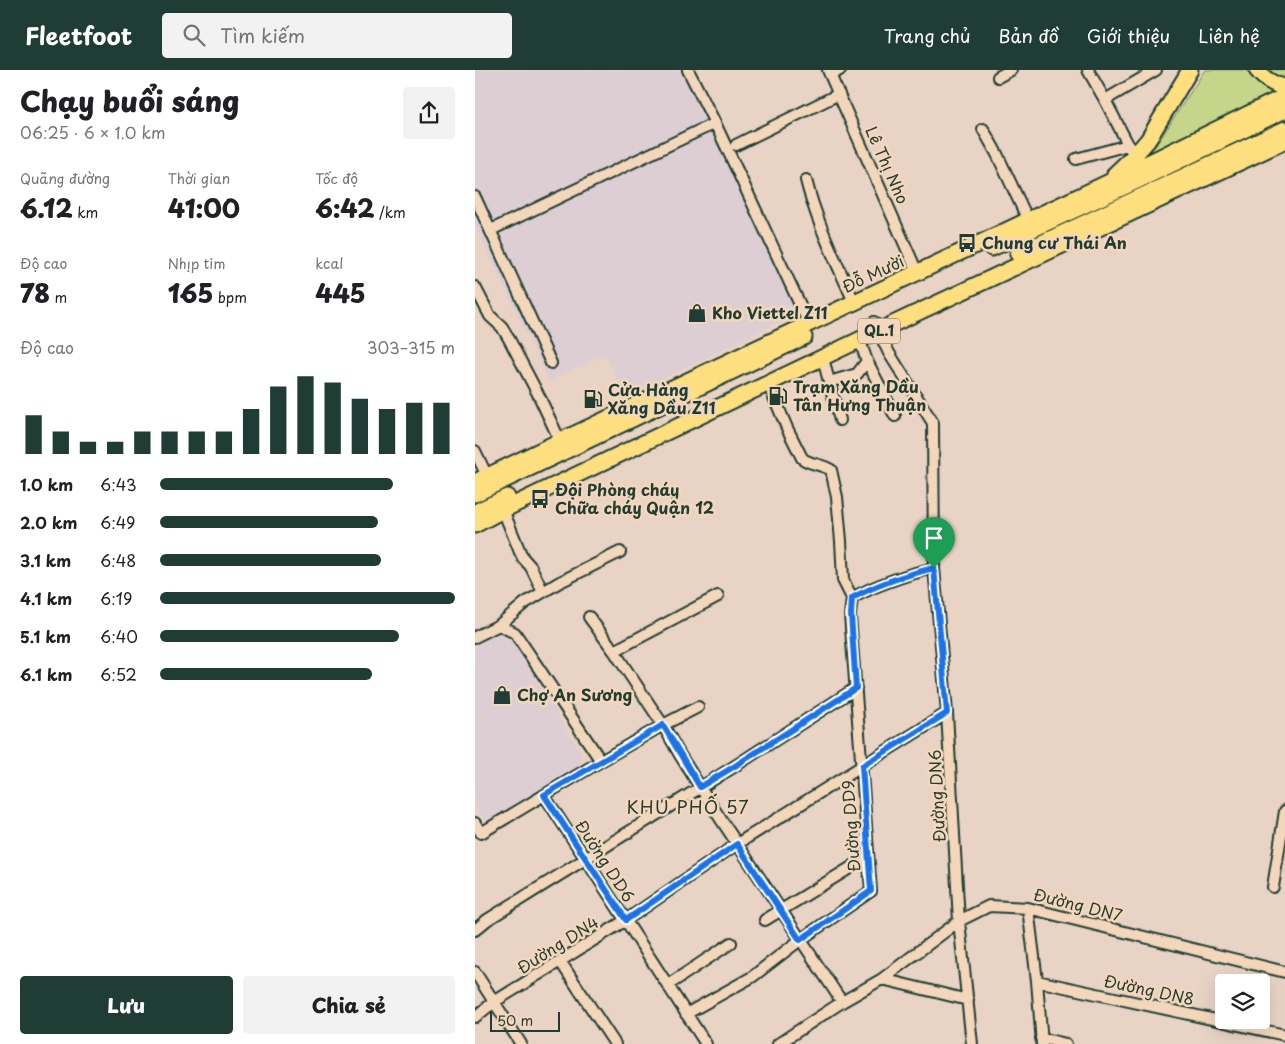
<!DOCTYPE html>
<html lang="vi">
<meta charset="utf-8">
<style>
body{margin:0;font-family:"Playpen Sans",sans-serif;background:#f2f2f2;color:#202124;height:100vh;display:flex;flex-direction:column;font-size:19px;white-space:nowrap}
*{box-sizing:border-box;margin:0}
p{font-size:16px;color:#757577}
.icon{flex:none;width:28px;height:28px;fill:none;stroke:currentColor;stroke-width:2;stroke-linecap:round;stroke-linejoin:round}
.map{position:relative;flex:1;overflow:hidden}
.drawer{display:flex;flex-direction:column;background:#fff;width:475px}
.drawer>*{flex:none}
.buttons{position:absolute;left:740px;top:904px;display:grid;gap:10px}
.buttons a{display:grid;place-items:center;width:55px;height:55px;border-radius:5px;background:#fff;box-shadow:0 5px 20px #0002;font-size:25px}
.scale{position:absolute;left:15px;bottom:12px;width:70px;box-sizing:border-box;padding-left:5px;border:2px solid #1f3d34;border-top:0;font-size:14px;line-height:18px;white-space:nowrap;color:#1f3d34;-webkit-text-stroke:4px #f4d7ba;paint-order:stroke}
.pin{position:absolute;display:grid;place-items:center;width:42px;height:42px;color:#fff;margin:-51px -21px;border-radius:50% 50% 50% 0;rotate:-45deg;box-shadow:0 0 5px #0007}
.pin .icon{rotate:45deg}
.round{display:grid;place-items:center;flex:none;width:52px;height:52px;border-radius:5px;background:#f2f2f2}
.headline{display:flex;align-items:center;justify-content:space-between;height:85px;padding:0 20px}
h1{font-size:28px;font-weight:800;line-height:38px}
.figures{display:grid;grid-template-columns:repeat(3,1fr);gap:8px;height:85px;padding:5px 20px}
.figures div{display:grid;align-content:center}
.figures b{font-size:25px;font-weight:800}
.figures small{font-size:14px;font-weight:400}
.figures p{font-size:14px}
.chart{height:140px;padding:10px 20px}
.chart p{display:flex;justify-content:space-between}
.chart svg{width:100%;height:90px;margin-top:5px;stroke:#1f3d34;stroke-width:6}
.cta{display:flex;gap:10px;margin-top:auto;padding:10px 20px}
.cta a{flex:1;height:58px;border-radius:5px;background:#1f3d34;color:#fff;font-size:20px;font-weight:800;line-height:58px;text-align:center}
.cta a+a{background:#f2f2f2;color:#202124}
ul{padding:0 20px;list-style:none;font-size:16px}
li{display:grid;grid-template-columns:80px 60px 1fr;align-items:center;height:38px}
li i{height:12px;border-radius:6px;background:#1f3d34}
header{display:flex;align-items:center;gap:30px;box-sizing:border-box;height:70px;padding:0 25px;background:#1f3d34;color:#fff}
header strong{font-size:24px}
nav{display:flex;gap:28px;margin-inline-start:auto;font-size:18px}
.search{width:350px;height:45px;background:#f2f2f2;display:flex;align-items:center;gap:12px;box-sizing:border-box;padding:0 18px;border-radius:5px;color:#757577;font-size:19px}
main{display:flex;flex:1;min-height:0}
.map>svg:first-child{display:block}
.built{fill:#dcced3}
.green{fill:#c5d58a;stroke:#72895f}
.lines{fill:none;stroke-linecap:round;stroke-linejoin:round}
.minor-casing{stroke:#1f3d34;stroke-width:14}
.highway-casing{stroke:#1f3d34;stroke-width:19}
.minor{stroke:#f4d7ba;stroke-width:10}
.highway{stroke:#fddf80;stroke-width:15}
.route-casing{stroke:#fff;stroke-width:10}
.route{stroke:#1a73e8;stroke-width:6}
.labels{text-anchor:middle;stroke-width:5;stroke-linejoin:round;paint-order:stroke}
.shield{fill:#f4d7ba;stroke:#5f6b5c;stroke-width:1}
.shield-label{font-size:15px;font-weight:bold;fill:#1f3d34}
.street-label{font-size:16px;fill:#1f3d34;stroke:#f4d7ba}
.poi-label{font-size:16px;font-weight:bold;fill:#1f3d34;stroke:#f4d7ba;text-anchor:start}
.neighbourhood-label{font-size:18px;letter-spacing:1px;fill:#1f3d34;stroke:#f4d7ba}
</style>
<header>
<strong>Fleetfoot</strong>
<div class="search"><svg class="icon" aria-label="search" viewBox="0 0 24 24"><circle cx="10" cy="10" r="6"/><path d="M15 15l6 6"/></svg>Tìm kiếm</div>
<nav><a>Trang chủ</a><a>Bản đồ</a><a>Giới thiệu</a><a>Liên hệ</a></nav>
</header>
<main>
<section class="drawer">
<div class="headline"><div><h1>Chạy buổi sáng</h1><p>06:25 · 6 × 1.0 km</p></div><a class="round"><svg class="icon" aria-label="share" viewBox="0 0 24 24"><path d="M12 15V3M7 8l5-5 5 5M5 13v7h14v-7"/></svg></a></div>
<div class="figures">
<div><p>Quãng đường</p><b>6.12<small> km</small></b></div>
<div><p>Thời gian</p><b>41:00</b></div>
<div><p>Tốc độ</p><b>6:42<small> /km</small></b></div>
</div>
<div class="figures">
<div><p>Độ cao</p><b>78<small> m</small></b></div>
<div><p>Nhịp tim</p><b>165<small> bpm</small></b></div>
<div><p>kcal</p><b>445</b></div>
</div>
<div class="chart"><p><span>Độ cao</span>303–315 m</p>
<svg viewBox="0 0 160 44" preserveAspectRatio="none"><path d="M5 44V25M15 44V33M25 44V38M35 44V38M45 44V33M55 44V33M65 44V33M75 44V33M85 44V22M95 44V11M105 44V6M115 44V9M125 44V17M135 44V22M145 44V19M155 44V19"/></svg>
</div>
<ul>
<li><b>1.0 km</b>6:43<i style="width:79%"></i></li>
<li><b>2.0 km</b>6:49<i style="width:74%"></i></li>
<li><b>3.1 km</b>6:48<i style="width:75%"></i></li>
<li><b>4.1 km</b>6:19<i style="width:100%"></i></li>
<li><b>5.1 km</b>6:40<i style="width:81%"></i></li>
<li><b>6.1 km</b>6:52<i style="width:72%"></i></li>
</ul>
<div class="cta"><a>Lưu</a><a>Chia sẻ</a></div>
</section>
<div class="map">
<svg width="810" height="974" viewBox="0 0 810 974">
<rect width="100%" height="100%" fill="#e9d3c5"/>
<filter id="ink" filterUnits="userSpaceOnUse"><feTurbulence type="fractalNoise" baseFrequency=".02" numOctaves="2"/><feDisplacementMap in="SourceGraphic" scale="10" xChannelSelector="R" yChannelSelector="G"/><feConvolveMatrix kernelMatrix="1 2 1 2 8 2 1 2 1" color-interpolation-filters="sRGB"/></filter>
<g filter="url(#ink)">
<path class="built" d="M0,0H219L334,237L150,327L130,284L74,311L0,155Z
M23,562L36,569L106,683L105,695L16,750L7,748L0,736V574Z"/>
<path class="green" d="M730,0H772C780,13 789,19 804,25L671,88L686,68Z
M788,0H810V11Z"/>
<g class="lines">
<g class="minor-casing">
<path id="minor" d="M213,0L240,53L334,254
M353,0L442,202
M613,0L630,30L659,86
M356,5L365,0
M523,7L536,0
M630,30L681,0
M508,59L522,84L553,150
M261,75L364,24
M601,89L653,75
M331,110C342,154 361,191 379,232
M0,127L76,293
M16,160L240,53
M0,217L15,246L27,257L34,269L64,326L85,371
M399,252L414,283L458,353L459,498L472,643L484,851L497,974
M383,270L387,277L392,291L420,346
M348,288L354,312L382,304L392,291
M354,312L365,350
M293,313L312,358L327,388C335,395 345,393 356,400L362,427L366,471L368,510L377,528C403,514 430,505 459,498
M0,381L12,406
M28,440L45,482L48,488L56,497L68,522
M114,547L139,581L188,655L205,685L239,739L367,932
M24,555L50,533L83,513L145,482
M0,567L24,555L40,563L126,691L6,763L0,753
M139,581L243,526
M126,691L188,655L223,637
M69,725L231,974
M798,817L810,741
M553,838L562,911L567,974
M290,850L393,787
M0,860L12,850L260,696L381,618
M85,891L140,974
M0,902L46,974
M407,909L493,930
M562,911L810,965
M193,915L256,873
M211,944L277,907L325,870L396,821L375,545L377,528
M0,947L19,932L151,850L262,774L472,643
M566,968L591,974
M303,974L367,932L407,909L484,851L514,836L553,838L810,902"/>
</g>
<g class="highway-casing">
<path id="highway" d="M782,0C789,9 798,15 810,17
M640,104L659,86L673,70L715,0
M517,178L664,110L810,40
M543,184L810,59
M0,412L85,371L628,115L810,26
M0,424L329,267
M0,442L32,427
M0,455L28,440L403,261L810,71"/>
</g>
<use href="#minor" class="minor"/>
<use href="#highway" class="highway"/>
</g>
</g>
<g class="lines" filter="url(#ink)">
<g class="route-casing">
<path id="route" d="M459,498L472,643L387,696L396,821L325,870L262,774L151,850L69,725L188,655L225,717L260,696L381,618L376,545L377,528C403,514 430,505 459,498Z"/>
</g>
<use href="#route" class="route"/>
</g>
<defs>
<g id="bus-bare" transform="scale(1.5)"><path d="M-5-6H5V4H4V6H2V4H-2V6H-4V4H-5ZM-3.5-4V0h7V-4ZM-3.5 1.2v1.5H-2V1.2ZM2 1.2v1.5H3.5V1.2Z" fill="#1f3d34" stroke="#f4d7ba" stroke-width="2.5" paint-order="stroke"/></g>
<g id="shop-bare" transform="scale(1.5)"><path d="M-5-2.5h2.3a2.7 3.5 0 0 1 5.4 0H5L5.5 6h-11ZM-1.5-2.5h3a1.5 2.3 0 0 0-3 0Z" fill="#1f3d34" stroke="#f4d7ba" stroke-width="2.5" paint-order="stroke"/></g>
<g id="fuel-bare" transform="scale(1.5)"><path d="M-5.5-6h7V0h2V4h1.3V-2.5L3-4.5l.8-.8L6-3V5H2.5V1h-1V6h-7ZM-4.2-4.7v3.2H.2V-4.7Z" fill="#1f3d34" stroke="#f4d7ba" stroke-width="2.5" paint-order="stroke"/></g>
</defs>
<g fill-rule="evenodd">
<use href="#bus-bare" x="492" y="173"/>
<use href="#shop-bare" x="222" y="243"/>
<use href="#fuel-bare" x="303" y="326"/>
<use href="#fuel-bare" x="118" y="329"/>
<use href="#bus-bare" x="65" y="429"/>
<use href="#shop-bare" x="27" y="625"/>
</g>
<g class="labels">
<rect class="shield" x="383" y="248.5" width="42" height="25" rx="4"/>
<g class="shield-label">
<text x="404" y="266">QL.1</text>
</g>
<g class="street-label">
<text transform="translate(412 95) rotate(66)" y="6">Lê Thị Nho</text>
<text transform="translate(398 204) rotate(-25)" y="6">Đỗ Mười</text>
<text transform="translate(462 726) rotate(-93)" y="6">Đường DN6</text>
<text transform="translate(376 756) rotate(-94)" y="6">Đường DD9</text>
<text transform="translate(130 791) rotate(57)" y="6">Đường DD6</text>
<text transform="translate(603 835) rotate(14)" y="6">Đường DN7</text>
<text transform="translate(83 875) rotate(-32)" y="6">Đường DN4</text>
<text transform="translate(674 920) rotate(12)" y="6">Đường DN8</text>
</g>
<g class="poi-label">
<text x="507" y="179">Chung cư Thái An</text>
<text x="237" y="249">Kho Viettel Z11</text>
<text x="318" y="323">Trạm Xăng Dầu<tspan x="318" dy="18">Tân Hưng Thuận</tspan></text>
<text x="133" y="326">Cửa Hàng<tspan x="133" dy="18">Xăng Dầu Z11</tspan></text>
<text x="80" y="426">Đội Phòng cháy<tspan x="80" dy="18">Chữa cháy Quận 12</tspan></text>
<text x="42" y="631">Chợ An Sương</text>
</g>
<g class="neighbourhood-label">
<text x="213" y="744">KHU PHỐ 57</text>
</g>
</g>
</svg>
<div class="buttons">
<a><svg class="icon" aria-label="layers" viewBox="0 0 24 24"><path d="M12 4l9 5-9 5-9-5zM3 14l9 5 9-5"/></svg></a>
</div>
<div class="scale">50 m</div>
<div class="pin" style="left:459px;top:498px;background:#1e9e55"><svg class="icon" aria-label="arrive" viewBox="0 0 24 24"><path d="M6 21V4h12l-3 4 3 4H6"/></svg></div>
</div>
</main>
